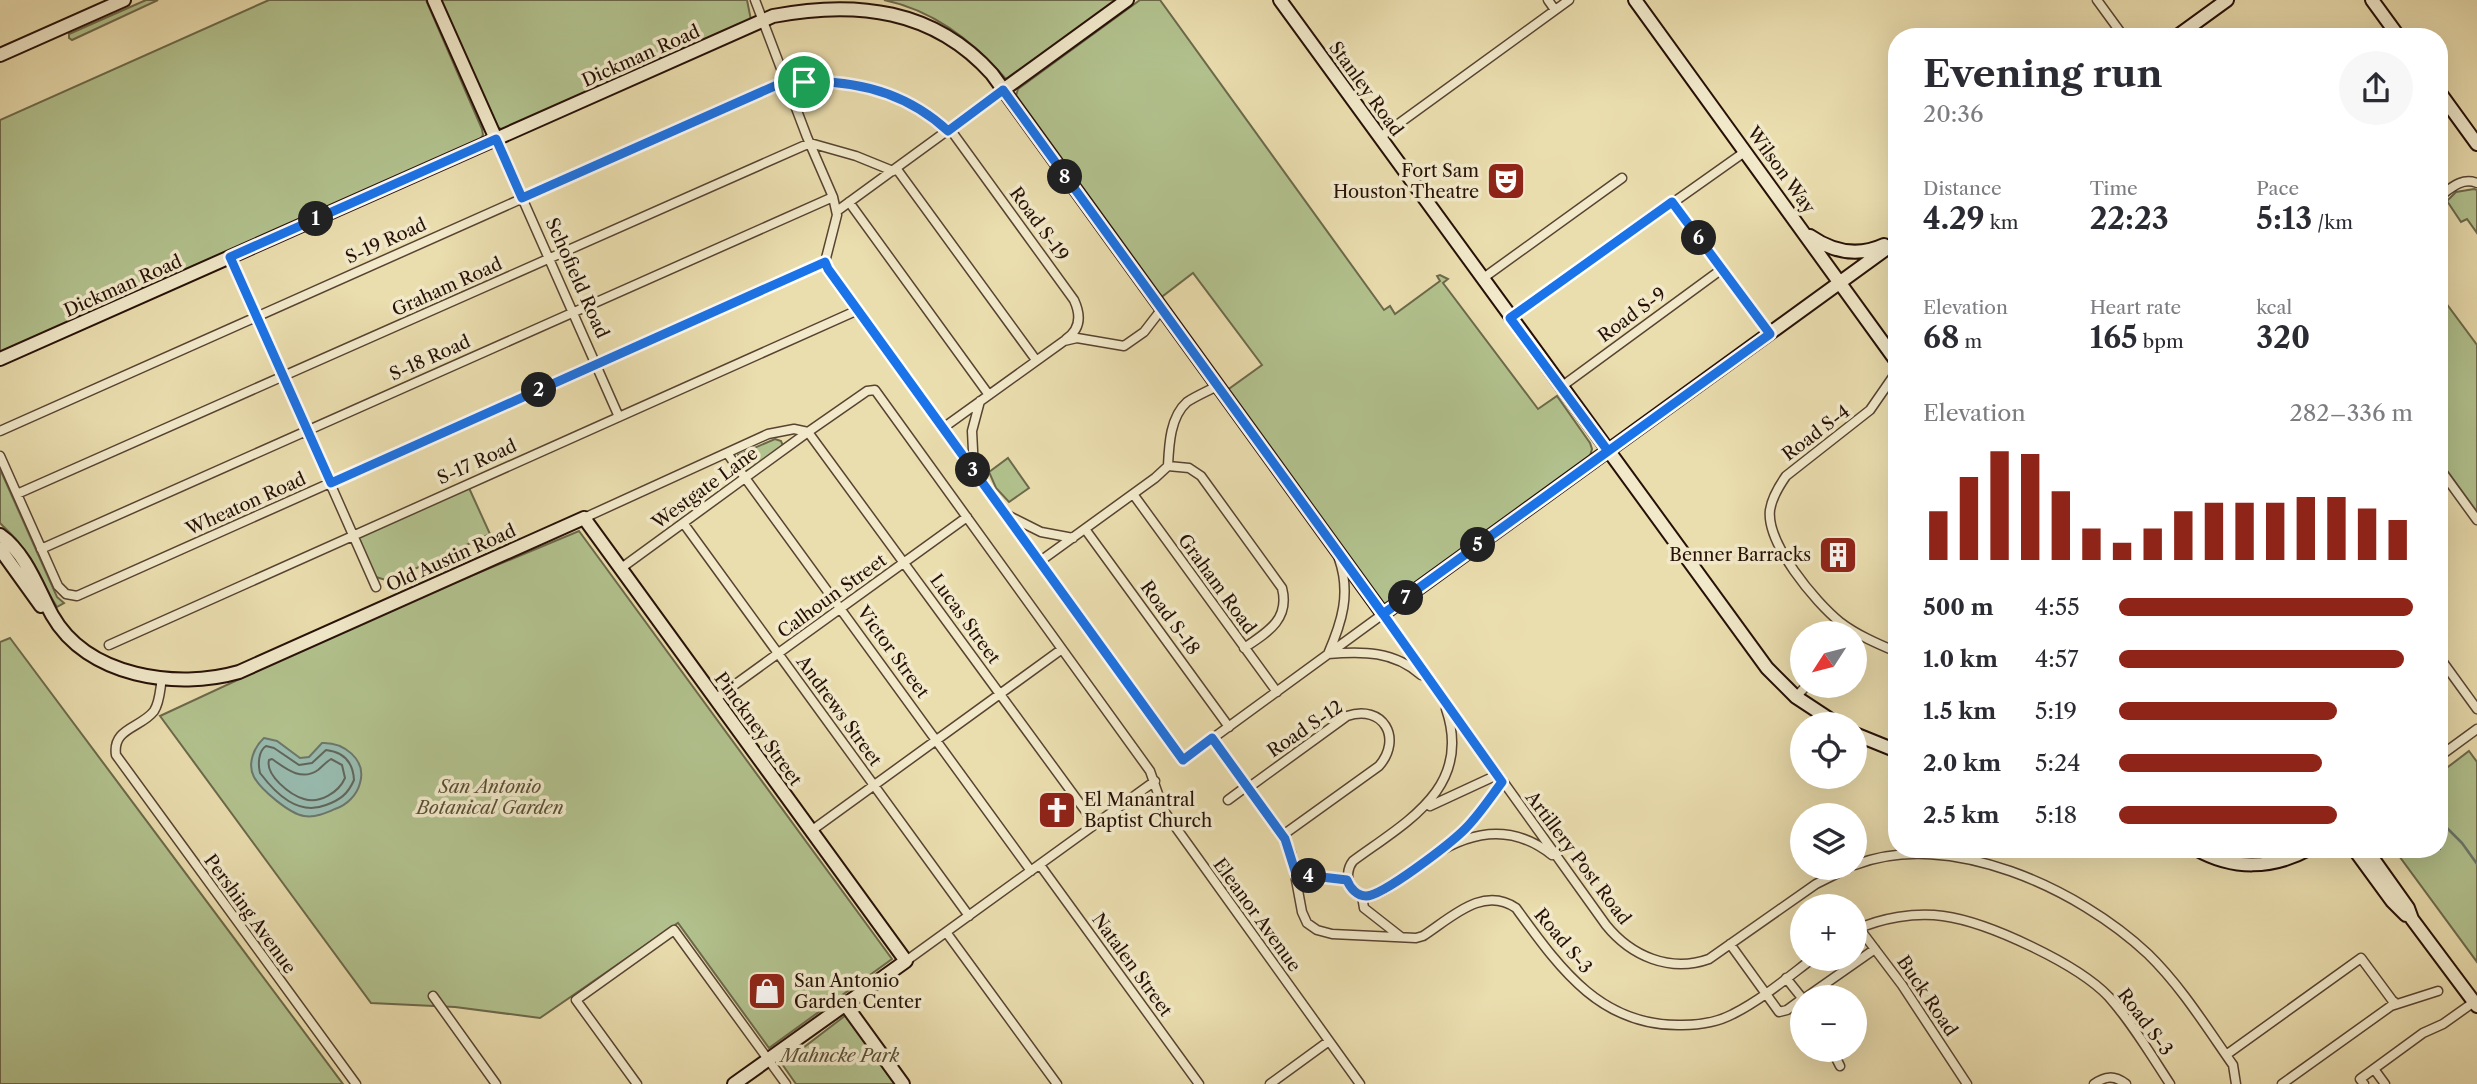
<!DOCTYPE html>
<meta charset="utf-8">
<style>
body{margin:0;font-family:"Libre Caslon Text",serif;background:#f7f7f7;color:#2b2b33;height:100vh;display:flex;flex-direction:column;font-size:26px;white-space:nowrap}
*{box-sizing:border-box;margin:0}
p{font-size:23px;color:#7c7c81}
.icon{flex:none;width:38px;height:38px;fill:none;stroke:currentColor;stroke-width:2;stroke-linecap:round;stroke-linejoin:round}
.map{position:relative;flex:1;overflow:hidden}
.panel{position:absolute;left:1888px;top:28px;width:560px;height:830px;display:flex;flex-direction:column;background:#fff;border-radius:28px;box-shadow:0 7px 28px #0002}
.panel>*{flex:none}
.needle{width:46px;rotate:234deg}
.buttons{position:absolute;left:1790px;top:621px;display:grid;gap:14px}
.buttons a{display:grid;place-items:center;width:77px;height:77px;border-radius:50%;background:#fff;box-shadow:0 7px 28px #0002;font-size:35px}
.pin{position:absolute;display:grid;place-items:center;width:60px;height:60px;color:#fff;margin:-30px;border:4px solid #fff;border-radius:50%;box-shadow:0 2px 7px #0007}
.km{position:absolute;width:35px;height:35px;margin:-18px;border-radius:50%;background:#222;color:#fff;font-size:19px;line-height:35px;text-align:center}
.round{display:grid;place-items:center;flex:none;width:74px;height:74px;border-radius:37px;background:#f7f7f7}
.summary{display:flex;align-items:center;justify-content:space-between;height:119px;padding:0 35px}
h1{font-size:38px;font-weight:700;line-height:52px}
.stats{display:grid;grid-template-columns:repeat(3,1fr);gap:10px;height:119px;padding:7px 35px}
.stats div{display:grid;align-content:center}
.stats b{font-size:30px;font-weight:700}
.stats small{font-size:19px;font-weight:400}
.stats p{font-size:19px}
.chart{height:196px;padding:14px 35px}
.chart p{display:flex;justify-content:space-between}
.chart svg{width:100%;height:126px;margin-top:7px;stroke:#8f2418;stroke-width:6}
ul{padding:0 35px;list-style:none;font-size:23px}
li{display:grid;grid-template-columns:112px 84px 1fr;align-items:center;height:52px}
li i{height:18px;border-radius:9px;background:#8f2418}
.map>svg:first-child{display:block}
.green{fill:#b2c28e;stroke:#6c694a;stroke-width:2}
.water{fill:#98bbaf;stroke:#6b776c;stroke-width:2}
.lines{fill:none;stroke-linecap:round;stroke-linejoin:round}
.shore{stroke:#60665b;stroke-width:2}
.stream{stroke:#6b776c;stroke-width:2.5}
.street-casing{stroke:#584331;stroke-width:11}
.secondary-casing{stroke:#271007;stroke-width:16}
.street{stroke:#f1e9ca;stroke-width:8}
.secondary{stroke:#f1e9ca;stroke-width:12}
.route-casing{stroke:#fff;stroke-width:14}
.route{stroke:#1a73e8;stroke-width:9}
.labels{text-anchor:middle;stroke-width:7;stroke-linejoin:round;paint-order:stroke}
.street-label{font-size:18px;fill:#271007;stroke:#f1e9ca}
.poi-label{font-size:18px;fill:#271007;stroke:#f1e9ca;text-anchor:end}
.park-label{font-size:18px;font-style:italic;fill:#584e36;stroke:#f1e9ca}
</style>
<div class="map">
<svg width="2477" height="1084" viewBox="0 0 2477 1084">
<rect width="100%" height="100%" fill="#eaddae"/>
<filter id="stains"><feTurbulence type="fractalNoise" baseFrequency=".00286" numOctaves="4"/><feColorMatrix values="0 0 0 0 .2 0 0 0 0 .09 0 0 0 0 .02 0 0 0 .5 -.17"/></filter>
<radialGradient id="worn" r=".72"><stop offset=".6" stop-color="#630" stop-opacity="0"/><stop offset="1" stop-color="#630" stop-opacity=".3"/></radialGradient>
<path class="green" d="M146,0H158L72,40L69,38V34Z
M269,0H426L482,129L483,135L479,141L0,356V120Z
M439,0H747L751,20L503,130L495,126Z
M884,0H1118L1006,79C974,42 933,10 884,0Z
M1140,0H1160L1384,310L1390,306L1395,314L1440,281L1437,276L1440,275L1448,279L1443,283L1538,409L1557,396L1590,443L1592,449L1590,456L1385,604H1383L1226,391L1262,365L1193,273L1159,299L1015,99L1018,89Z
M2474,189L2477,190V233L2467,219L2461,222L2447,201L2456,192Z
M2440,295L2477,345V512L2440,461Z
M775,439L781,441L783,446L748,471L738,459V455Z
M1008,458L1029,488L1009,502L996,488L989,472Z
M0,469L57,597L64,603L57,607L16,539L0,523Z
M469,488L490,534L389,581L376,577L372,573L359,539L360,537Z
M579,531L892,959L769,1048L678,923L540,1018L455,1007L371,1003L160,716L382,613Z
M10,638L343,1084H0V642Z
M2469,751L2477,762V962L2394,849H2440V773Z
M846,1015L896,1084H796L782,1064Z"/>
<path class="water" d="M264,738L277,741L300,758L309,757L322,743C343,742 367,759 360,783C357,795 347,805 335,809C326,813 315,818 304,816C290,814 261,790 254,777C247,764 254,747 264,738Z"/>
<g class="lines">
<path class="shore" d="M266,746L274,748L299,765L312,763L326,750C344,752 353,762 354,780C348,794 340,800 326,805C298,816 276,794 260,773C258,765 258,751 266,746Z
M272,759C285,768 301,782 318,770C323,766 326,762 331,759L342,765L345,778C339,792 320,804 304,799C290,795 265,775 269,760Z"/>
<path class="stream" d="M2440,821L2462,843L2477,864"/>
<g class="street-casing">
<path id="street" d="M755,0L807,137L833,197L837,215L825,262
M1548,0L1555,10
M2097,0L2124,37
M787,84C845,77 903,90 948,131
M950,129L1074,300C1081,315 1081,329 1066,339
M1379,138L1569,0
M496,139L619,417
M896,168L1036,360
M2440,196C2451,188 2462,177 2477,183
M849,202L989,395
M1672,202L1770,334
M837,211L1003,90
M230,257L376,587
M825,262L828,269L1183,760L1383,614L1606,925C1631,956 1670,973 1709,959L1816,884L1848,868
M1482,279L1622,178
M1510,318L1746,151
M1897,371L1870,410L1786,476C1779,486 1772,497 1770,510C1766,543 1815,602 1840,622C1857,635 1878,644 1897,652
M1561,387L1722,269
M943,428L1064,341L1077,338L1124,346L1144,332L1161,310
M0,431L786,81
M727,453L1031,871
M0,456L58,586L66,594L77,596L825,262
M1168,466L1189,468L1201,476L1282,588C1290,619 1268,632 1244,648
M2440,469L2477,520
M974,470L972,431L980,401
M17,494L810,143L856,156L893,171
M1133,494L1277,692
M1007,515L1041,532L1073,538
M584,518L768,434L794,429L808,432L867,391L875,390L1150,771L1164,811L1360,1084
M684,524L969,916
M1085,529L1229,727
M41,549L833,197
M1339,559C1351,593 1342,622 1328,654C1363,651 1394,651 1421,675
M1039,562L1155,478L1168,466C1169,445 1170,417 1187,402C1196,396 1208,391 1217,386
M620,569L808,432L1095,824
M109,645L858,310
M2440,658L2477,709
M162,678C160,689 160,702 154,711C141,728 112,728 116,755L356,1084
M1796,697L1806,686
M715,699L967,517
M1446,709C1473,788 1406,822 1353,861C1341,876 1352,901 1373,895C1388,891 1401,878 1413,869C1457,836 1504,817 1552,855
M1212,738L1285,839L1291,853L1302,912L1307,923L1317,930L1332,934L1416,938L1423,936C1451,918 1483,885 1516,908C1559,967 1600,1027 1682,1025C1699,1025 1718,1022 1733,1014C1761,1000 1787,978 1812,959
M2440,756L2477,729
M1248,788L1347,716C1383,704 1403,738 1379,766L1283,835
M1228,800L1247,786
M1430,806L1497,775
M811,831L1062,649
M1452,840L1478,815L1502,782
M1040,865L1199,1084
M1855,865C1949,828 2079,889 2148,954C2181,986 2207,1028 2233,1065L2236,1084
M1296,874L1347,880
M1362,896L1364,908L1401,937
M1859,928L1902,985L1967,1084
M1855,930C1881,918 1915,912 1943,916C1988,922 2078,964 2109,997C2132,1023 2151,1055 2170,1084
M946,932L1057,1084
M1730,944L1779,1012L1787,1010L1802,999
M906,961L1155,781
M1786,978L1802,998
M433,996L496,1084
M1805,998L1875,949
M1832,1050L1840,1066
M2226,1055L2361,958L2392,1000L2397,1004
M2374,1069L2385,1084
M637,1084L576,1000L674,930L786,1084
M1270,1084L1329,1041
M2094,1084C2105,1076 2114,1075 2126,1084
M2282,1084L2391,1006L2438,991
M2364,1084L2360,1079L2423,1033L2443,1024L2474,1002"/>
</g>
<g class="secondary-casing">
<path id="secondary" d="M434,0L496,139
M1280,0L1767,668L1796,697L1837,724
M1635,0L1897,362
M2372,0L2399,37
M2176,37L2227,0
M0,55L124,0
M1003,90L1127,0
M2440,93L2477,144
M1810,236C1833,252 1858,257 1884,245
M0,359L773,16C856,0 934,9 992,74L1383,614L1897,241
M0,535C26,553 38,589 52,615C87,677 177,690 239,672L584,518L906,961L734,1084
M0,549L41,606
M1855,734L1897,751
M2196,849C2233,870 2272,869 2309,849
M2354,849L2392,901L2406,915
M2366,849L2408,908L2412,919L2477,1006
M845,1004L903,1084"/>
</g>
<use href="#street" class="street"/>
<use href="#secondary" class="secondary"/>
</g>
<g class="lines">
<g class="route-casing">
<path id="route" d="M804,82L787,84L786,81L522,198L496,139L230,257L331,483L825,262L828,269L1183,760L1212,738L1285,839L1296,874L1347,880C1350,888 1357,896 1366,896C1383,896 1451,843 1465,829C1479,815 1490,798 1502,782L1383,614L1608,451L1510,318L1672,202L1770,334L1383,614L1003,90L948,131C908,94 857,80 804,82"/>
</g>
<use href="#route" class="route"/>
</g>
<defs>
<g id="theatre-square" transform="scale(2.0125)"><rect x="-9" y="-9" width="18" height="18" rx="4" fill="#8f2418" stroke="#f1e9ca"/><path d="M-5-5.5Q0-4 5-5.5V0Q5 5 0 6Q-5 5-5 0ZM-3.3-2.5H-1v1.5H-3.3ZM1-2.5H3.3v1.5H1ZM-2.8 1Q0 5.5 2.8 1Z" fill="#fff"/></g>
<g id="building-square" transform="scale(2.0125)"><rect x="-9" y="-9" width="18" height="18" rx="4" fill="#8f2418" stroke="#f1e9ca"/><path d="M-4-6H4V6H1V3H-1V6H-4ZM-2.5-4.3h1.7v1.8h-1.7ZM.8-4.3h1.7v1.8H.8ZM-2.5-1h1.7V.8h-1.7ZM.8-1h1.7V.8H.8Z" fill="#fff"/></g>
<g id="church-square" transform="scale(2.0125)"><rect x="-9" y="-9" width="18" height="18" rx="4" fill="#8f2418" stroke="#f1e9ca"/><path d="M-1.2-6h2.4v3.5h3.3v2.4h-3.3V6h-2.4V-.1h-3.3v-2.4h3.3Z" fill="#fff"/></g>
<g id="shop-square" transform="scale(2.0125)"><rect x="-9" y="-9" width="18" height="18" rx="4" fill="#8f2418" stroke="#f1e9ca"/><path d="M-5-2.5h2.3a2.7 3.5 0 0 1 5.4 0H5L5.5 6h-11ZM-1.5-2.5h3a1.5 2.3 0 0 0-3 0Z" fill="#fff"/></g>
</defs>
<g fill-rule="evenodd">
<use href="#theatre-square" x="1506" y="181"/>
<use href="#building-square" x="1838" y="555"/>
<use href="#church-square" x="1057" y="810"/>
<use href="#shop-square" x="767" y="991"/>
</g>
<g class="labels">
<g class="street-label">
<text transform="translate(641 56) rotate(-24)" y="6">Dickman Road</text>
<text transform="translate(1366 89) rotate(54)" y="6">Stanley Road</text>
<text transform="translate(1781 170) rotate(54)" y="6">Wilson Way</text>
<text transform="translate(1039 224) rotate(54)" y="6">Road S-19</text>
<text transform="translate(386 241) rotate(-24)" y="6">S-19 Road</text>
<text transform="translate(577 278) rotate(66)" y="6">Schofield Road</text>
<text transform="translate(123 286) rotate(-24)" y="6">Dickman Road</text>
<text transform="translate(447 287) rotate(-24)" y="6">Graham Road</text>
<text transform="translate(1632 315) rotate(-36)" y="6">Road S-9</text>
<text transform="translate(430 358) rotate(-24)" y="6">S-18 Road</text>
<text transform="translate(1816 433) rotate(-37)" y="6">Road S-4</text>
<text transform="translate(477 462) rotate(-24)" y="6">S-17 Road</text>
<text transform="translate(705 488) rotate(-36)" y="6">Westgate Lane</text>
<text transform="translate(246 504) rotate(-24)" y="6">Wheaton Road</text>
<text transform="translate(451 558) rotate(-24)" y="6">Old Austin Road</text>
<text transform="translate(1217 584) rotate(54)" y="6">Graham Road</text>
<text transform="translate(832 596) rotate(-36)" y="6">Calhoun Street</text>
<text transform="translate(1170 618) rotate(54)" y="6">Road S-18</text>
<text transform="translate(965 619) rotate(54)" y="6">Lucas Street</text>
<text transform="translate(893 652) rotate(54)" y="6">Victor Street</text>
<text transform="translate(839 711) rotate(54)" y="6">Andrews Street</text>
<text transform="translate(758 729) rotate(54)" y="6">Pinckney Street</text>
<text transform="translate(1305 729) rotate(-34)" y="6">Road S-12</text>
<text transform="translate(1578 858) rotate(53)" y="6">Artillery Post Road</text>
<text transform="translate(250 914) rotate(54)" y="6">Pershing Avenue</text>
<text transform="translate(1257 915) rotate(54)" y="6">Eleanor Avenue</text>
<text transform="translate(1563 941) rotate(50)" y="6">Road S-3</text>
<text transform="translate(1132 965) rotate(54)" y="6">Natalen Street</text>
<text transform="translate(1927 996) rotate(56)" y="6">Buck Road</text>
<text transform="translate(2145 1022) rotate(53)" y="6">Road S-3</text>
</g>
<g class="poi-label">
<text x="1479" y="177">Fort Sam<tspan x="1479" dy="21">Houston Theatre</tspan></text>
<text x="1811" y="561">Benner Barracks</text>
<text x="1084" y="806" text-anchor="start">El Manantral<tspan x="1084" dy="21">Baptist Church</tspan></text>
<text x="794" y="987" text-anchor="start">San Antonio<tspan x="794" dy="21">Garden Center</tspan></text>
</g>
<g class="park-label">
<text x="490" y="793">San Antonio<tspan x="490" dy="21">Botanical Garden</tspan></text>
<text x="840" y="1062">Mahncke Park</text>
</g>
</g>
<rect width="100%" height="100%" filter="url(#stains)"/>
<rect width="100%" height="100%" fill="url(#worn)"/>
</svg>
<div class="buttons">
<a><svg class="needle" viewBox="-14 -14 28 28"><path d="M0-13l5 13h-10z" fill="#e53935"/><path d="M0 13l5-13h-10z" fill="#7c7c81"/></svg></a>
<a><svg class="icon" aria-label="locate" viewBox="0 0 24 24"><circle cx="12" cy="12" r="6"/><path d="M12 2v4M12 18v4M2 12h4M18 12h4"/></svg></a>
<a><svg class="icon" aria-label="layers" viewBox="0 0 24 24"><path d="M12 4l9 5-9 5-9-5zM3 14l9 5 9-5"/></svg></a>
<a>+</a>
<a>−</a>
</div>
<div class="pin" style="left:804px;top:82px;background:#1e9e55"><svg class="icon" aria-label="arrive" viewBox="0 0 24 24"><path d="M6 21V4h12l-3 4 3 4H6"/></svg></div>
<b class="km" style="left:316px;top:219px">1</b>
<b class="km" style="left:539px;top:390px">2</b>
<b class="km" style="left:973px;top:470px">3</b>
<b class="km" style="left:1309px;top:876px">4</b>
<b class="km" style="left:1478px;top:545px">5</b>
<b class="km" style="left:1699px;top:238px">6</b>
<b class="km" style="left:1406px;top:598px">7</b>
<b class="km" style="left:1065px;top:177px">8</b>
<section class="panel">
<div class="summary"><div><h1>Evening run</h1><p>20:36</p></div><a class="round"><svg class="icon" aria-label="share" viewBox="0 0 24 24"><path d="M12 15V3M7 8l5-5 5 5M5 13v7h14v-7"/></svg></a></div>
<div class="stats">
<div><p>Distance</p><b>4.29<small> km</small></b></div>
<div><p>Time</p><b>22:23</b></div>
<div><p>Pace</p><b>5:13<small> /km</small></b></div>
</div>
<div class="stats">
<div><p>Elevation</p><b>68<small> m</small></b></div>
<div><p>Heart rate</p><b>165<small> bpm</small></b></div>
<div><p>kcal</p><b>320</b></div>
</div>
<div class="chart"><p><span>Elevation</span>282–336 m</p>
<svg viewBox="0 0 160 44" preserveAspectRatio="none"><path d="M5 44V27M15 44V15M25 44V6M35 44V7M45 44V20M55 44V33M65 44V38M75 44V33M85 44V27M95 44V24M105 44V24M115 44V24M125 44V22M135 44V22M145 44V26M155 44V30"/></svg>
</div>
<ul>
<li><b>500 m</b>4:55<i style="width:100%"></i></li>
<li><b>1.0 km</b>4:57<i style="width:97%"></i></li>
<li><b>1.5 km</b>5:19<i style="width:74%"></i></li>
<li><b>2.0 km</b>5:24<i style="width:69%"></i></li>
<li><b>2.5 km</b>5:18<i style="width:74%"></i></li>
</ul>
</section>
</div>
